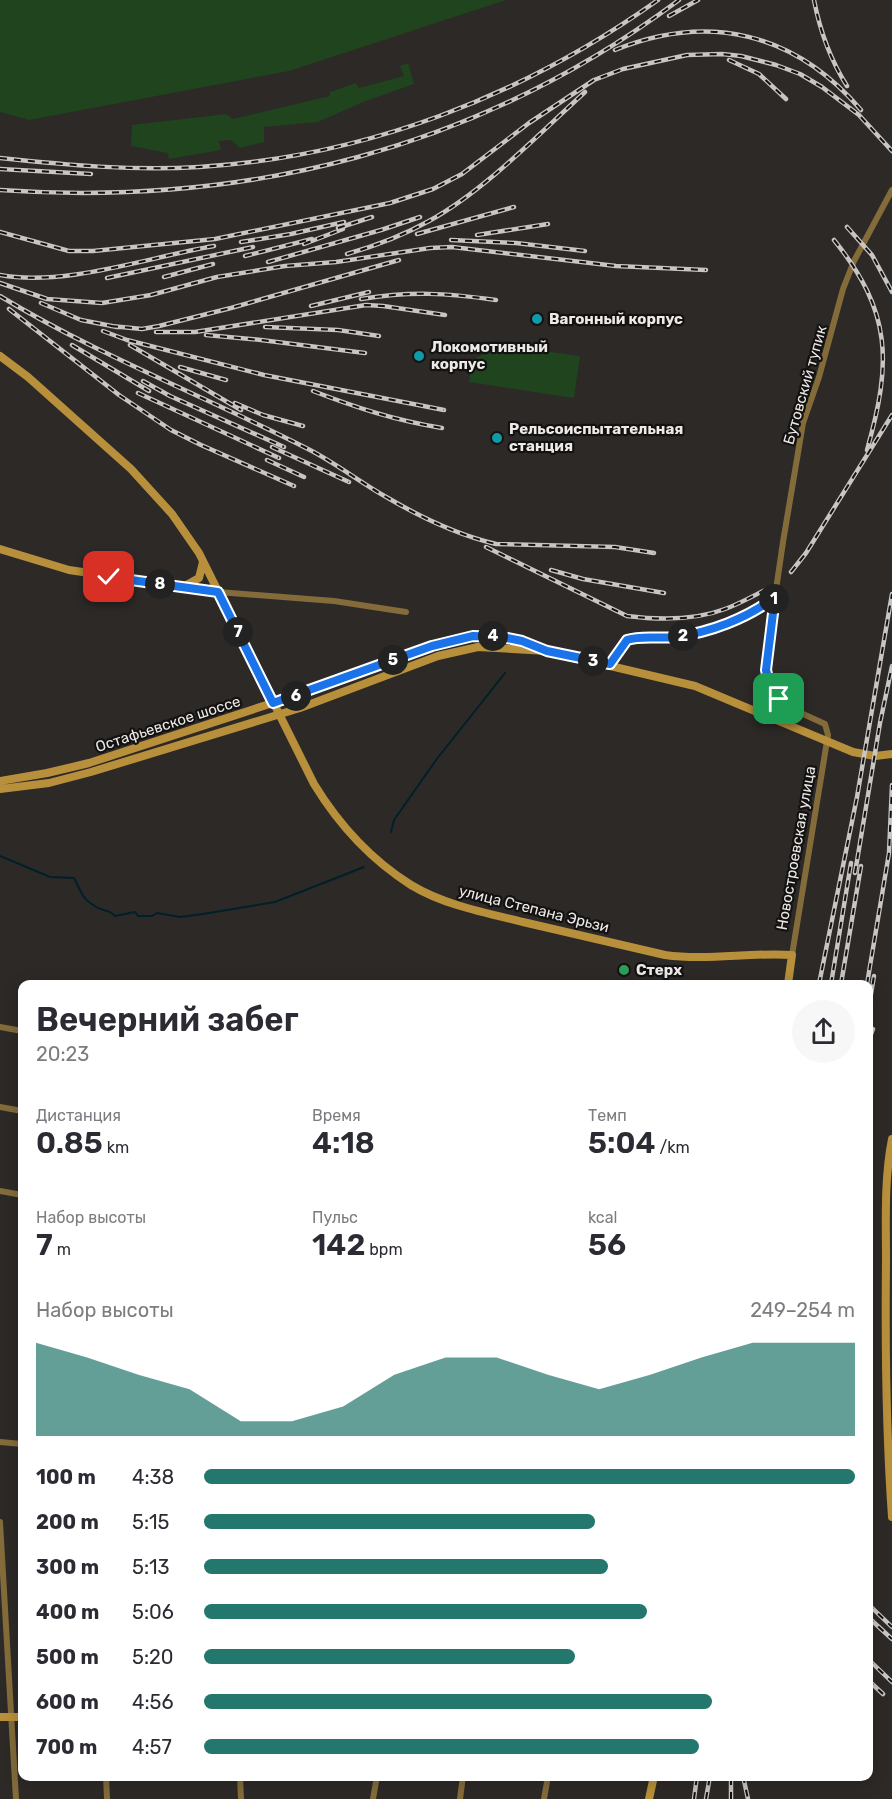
<!DOCTYPE html>
<html lang="ru">
<meta charset="utf-8">
<style>
body{margin:0;font-family:Rubik,sans-serif;background:#f7f7f7;color:#2b2b33;height:100vh;display:flex;flex-direction:column;font-size:22px;white-space:nowrap}
*{box-sizing:border-box;margin:0}
p{font-size:20px;color:#7c7c81}
.icon{flex:none;width:33px;height:33px;fill:none;stroke:currentColor;stroke-width:2;stroke-linecap:round;stroke-linejoin:round}
.map{position:relative;flex:1;overflow:hidden}
.sheet{position:absolute;left:18px;top:980px;width:855px;height:801px;display:flex;flex-direction:column;background:#fff;border-radius:12px;box-shadow:0 3px 15px #0003}
.sheet>*{flex:none}
.pin{position:absolute;display:grid;place-items:center;width:51px;height:51px;color:#fff;margin:-26px;border-radius:12px;box-shadow:0 3px 9px #0006}
.km{position:absolute;width:30px;height:30px;margin:-15px;border-radius:50%;background:#222;color:#fff;font-size:16px;line-height:30px;text-align:center}
.round{display:grid;place-items:center;flex:none;width:63px;height:63px;border-radius:32px;background:#f7f7f7}
.head{display:flex;align-items:center;justify-content:space-between;height:102px;padding:0 18px}
h1{font-size:33px;font-weight:600;line-height:45px}
.metrics{display:grid;grid-template-columns:repeat(3,1fr);gap:9px;height:102px;padding:6px 18px}
.metrics div{display:grid;align-content:center}
.metrics b{font-size:30px;font-weight:600}
.metrics small{font-size:16px;font-weight:400}
.metrics p{font-size:16px}
.chart{height:168px;padding:12px 18px}
.chart p{display:flex;justify-content:space-between}
.chart svg{width:100%;height:108px;margin-top:6px;fill:#23776c;opacity:.7}
ul{padding:0 18px;list-style:none;font-size:20px}
li{display:grid;grid-template-columns:96px 72px 1fr;align-items:center;height:45px}
li i{height:15px;border-radius:8px;background:#23776c}
.map>svg:first-child{display:block}
.green{fill:#1f441e}
.lines{fill:none;stroke-linecap:round;stroke-linejoin:round}
.stream{stroke:#002029;stroke-width:2}
.street{stroke:#846c3a;stroke-width:6}
.secondary{stroke:#b8903b;stroke-width:8}
.rail-casing{stroke:#c8c5c3;stroke-width:4.5}
.rail{stroke:#141211;stroke-width:2;stroke-dasharray:7;stroke-linecap:butt}
.route-casing{stroke:#fff;stroke-width:12}
.route{stroke:#1a73e8;stroke-width:8}
.culture-dot{fill:#0f9aa8;stroke:#141211;stroke-width:2}
.leisure-dot{fill:#2e9e5b;stroke:#141211;stroke-width:2}
.labels{text-anchor:middle;stroke-width:4.5;stroke-linejoin:round;paint-order:stroke}
.poi-label{font-size:15px;font-weight:bold;fill:#eceae8;stroke:#141211;text-anchor:start}
.street-label{font-size:15px;fill:#eceae8;stroke:#141211}
</style>
<div class="map">
<svg width="892" height="1799" viewBox="0 0 892 1799">
<rect width="100%" height="100%" fill="#2d2927"/>
<path class="green" d="M0,0H506L289,71L29,120L0,112Z
M408,63L414,84L363,102L318,122L264,127V142L240,148L231,140L219,141L221,150L169,159L168,153L131,146L132,125L226,114L233,119L330,96V92L356,83L359,88L404,76L400,66Z
M501,345L580,356L574,398L469,382L472,360Z"/>
<g class="lines">
<path class="stream" d="M391,832L394,820L436,760L505,673
M0,856L50,877L74,878C82,892 80,898 98,908C104,911 110,910 115,916L135,912L138,916H152L157,913L180,917L203,914L275,902L364,867"/>
<path class="street" d="M218,592L334,601L406,612
M611,665L627,640C642,635 659,639 674,637C708,633 747,618 774,597
M792,955L828,735L825,724L790,708L779,699L767,678L766,658L783,542L803,423L819,377L843,289L854,261L892,190
M0,1027L22,1031
M0,1107L22,1111
M0,1191L22,1195
M0,1442L22,1444
M0,1522L16,1799
M106,1776L107,1799
M240,1776L241,1799
M373,1799L377,1776
M460,1799L463,1776
M544,1799L548,1776"/>
<path class="secondary" d="M0,356L28,377L131,469L172,514L199,553L314,784C339,825 370,859 411,885C444,905 486,913 523,922C571,933 618,944 665,955C707,961 750,952 792,955L788,984
M0,549L69,570L218,592
M183,587L199,578L203,562
M0,781L47,773L89,763L294,696L448,641C479,634 506,635 535,646
M0,789L49,783L91,772L300,708L438,656L478,647L547,651L695,686L853,752L875,756L892,754
M892,1139C884,1179 886,1221 886,1262C885,1347 886,1432 892,1517
M0,1717H22
M649,1799L654,1776"/>
<g class="rail-casing">
<path id="rail" d="M814,0C820,31 830,59 847,86
M669,16L698,0
M615,50C709,12 795,33 861,110
M729,60L759,74L786,99
M0,158C66,165 133,171 199,167C365,157 523,96 658,0
M0,169L91,174
M0,190C247,207 479,149 679,0
M847,227L872,255L892,292
M338,228L372,217
M0,232L69,251H93L215,239L390,203L433,189L462,174L529,123L594,80L623,69L687,55L722,54L741,56L776,65L800,74L822,87L859,115L892,151
M417,234L514,207
M477,235L548,224
M451,240L516,243L585,251
M834,240C892,312 892,362 867,450
M241,242L291,234L344,222
M304,244L343,229
M347,254C375,246 404,235 429,221C484,191 538,135 585,92
M245,256L312,239
M268,262L381,230L420,217
M0,275C65,287 149,257 214,246
M164,277L213,264
M107,278L253,247
M0,283L47,299L102,303L151,295L217,277L285,266L336,262L430,248L452,247L616,266L706,270
M0,296C99,356 207,397 310,450C337,464 361,483 388,498C422,518 458,535 496,544L615,547L654,553
M361,299C411,291 446,293 496,300
M41,303L81,320L117,327
M311,306L369,292
M9,309L119,395L171,430L201,445L294,486
M111,326L142,329L159,326L231,308L399,260
M265,327L338,330L379,336
M103,331L127,340L264,375L444,410
M156,332H195L366,305L383,306L445,315
M206,335L261,340L365,353
M72,345L149,391
M130,345L241,410
M180,367L226,380
M143,381L170,396L284,447
M313,391C357,408 394,420 442,428
M138,393L279,458
M235,403L263,415L303,426
M272,447L349,482
M267,460L304,477
M486,547L627,616C659,620 693,621 725,609C739,604 753,596 767,589
M551,570L583,579L664,593
M791,572L806,553L892,415
M855,873L880,723L892,666
M819,984L857,797L892,594
M831,984L851,863
M841,984L861,866
M867,984L889,853L892,785
M868,1012L874,976
M868,1042L873,1029
M868,1604L892,1627
M868,1617L892,1639
M868,1659L892,1682
M868,1680L883,1694
M743,1776L748,1799
M694,1799L697,1776
M706,1799L710,1776
M731,1799V1776"/>
</g>
<use href="#rail" class="rail"/>
</g>
<g class="lines">
<g class="route-casing">
<path id="route" d="M109,577L218,592L273,703L432,646L473,636L502,637L522,641L547,651L610,664L627,640C642,635 659,639 674,637C709,633 748,618 775,597L766,670L770,686L779,699"/>
</g>
<use href="#route" class="route"/>
</g>
<g class="culture-dot">
<circle cx="537" cy="319" r="6"/>
<circle cx="419" cy="356" r="6"/>
<circle cx="497" cy="438" r="6"/>
</g>
<circle class="leisure-dot" cx="624" cy="970" r="6"/>
<g class="labels">
<g class="poi-label">
<text x="549" y="324">Вагонный корпус</text>
<text x="431" y="352">Локомотивный<tspan x="431" dy="17">корпус</tspan></text>
<text x="509" y="434">Рельсоиспытательная<tspan x="509" dy="17">станция</tspan></text>
<text x="636" y="975">Стерх</text>
</g>
<g class="street-label">
<text transform="translate(805 385) rotate(-74)" y="5">Бутовский тупик</text>
<text transform="translate(168 724) rotate(-18)" y="5">Остафьевское шоссе</text>
<text transform="translate(796 848) rotate(-80)" y="5">Новостроевская улица</text>
<text transform="translate(534 909) rotate(14)" y="5">улица Степана Эрьзи</text>
</g>
</g>
</svg>
<div class="pin" style="left:779px;top:699px;background:#1e9e55"><svg class="icon" aria-label="arrive" viewBox="0 0 24 24"><path d="M6 21V4h12l-3 4 3 4H6"/></svg></div>
<div class="pin" style="left:109px;top:577px;background:#d93025"><svg class="icon" aria-label="check" viewBox="0 0 24 24"><path d="M5 12l5 5 9-10"/></svg></div>
<b class="km" style="left:774px;top:599px">1</b>
<b class="km" style="left:683px;top:636px">2</b>
<b class="km" style="left:593px;top:661px">3</b>
<b class="km" style="left:493px;top:636px">4</b>
<b class="km" style="left:393px;top:660px">5</b>
<b class="km" style="left:296px;top:696px">6</b>
<b class="km" style="left:238px;top:632px">7</b>
<b class="km" style="left:160px;top:584px">8</b>
<section class="sheet">
<div class="head"><div><h1>Вечерний забег</h1><p>20:23</p></div><a class="round"><svg class="icon" aria-label="share" viewBox="0 0 24 24"><path d="M12 15V3M7 8l5-5 5 5M5 13v7h14v-7"/></svg></a></div>
<div class="metrics">
<div><p>Дистанция</p><b>0.85<small> km</small></b></div>
<div><p>Время</p><b>4:18</b></div>
<div><p>Темп</p><b>5:04<small> /km</small></b></div>
</div>
<div class="metrics">
<div><p>Набор высоты</p><b>7<small> m</small></b></div>
<div><p>Пульс</p><b>142<small> bpm</small></b></div>
<div><p>kcal</p><b>56</b></div>
</div>
<div class="chart"><p><span>Набор высоты</span>249–254 m</p>
<svg viewBox="0 0 160 44" preserveAspectRatio="none"><path d="M0 44V6L10 12L20 19L30 25L40 38L50 38L60 32L70 19L80 12L90 12L100 19L110 25L120 19L130 12L140 6L150 6L160 6V44z"/></svg>
</div>
<ul>
<li><b>100 m</b>4:38<i style="width:100%"></i></li>
<li><b>200 m</b>5:15<i style="width:60%"></i></li>
<li><b>300 m</b>5:13<i style="width:62%"></i></li>
<li><b>400 m</b>5:06<i style="width:68%"></i></li>
<li><b>500 m</b>5:20<i style="width:57%"></i></li>
<li><b>600 m</b>4:56<i style="width:78%"></i></li>
<li><b>700 m</b>4:57<i style="width:76%"></i></li>
</ul>
</section>
</div>
